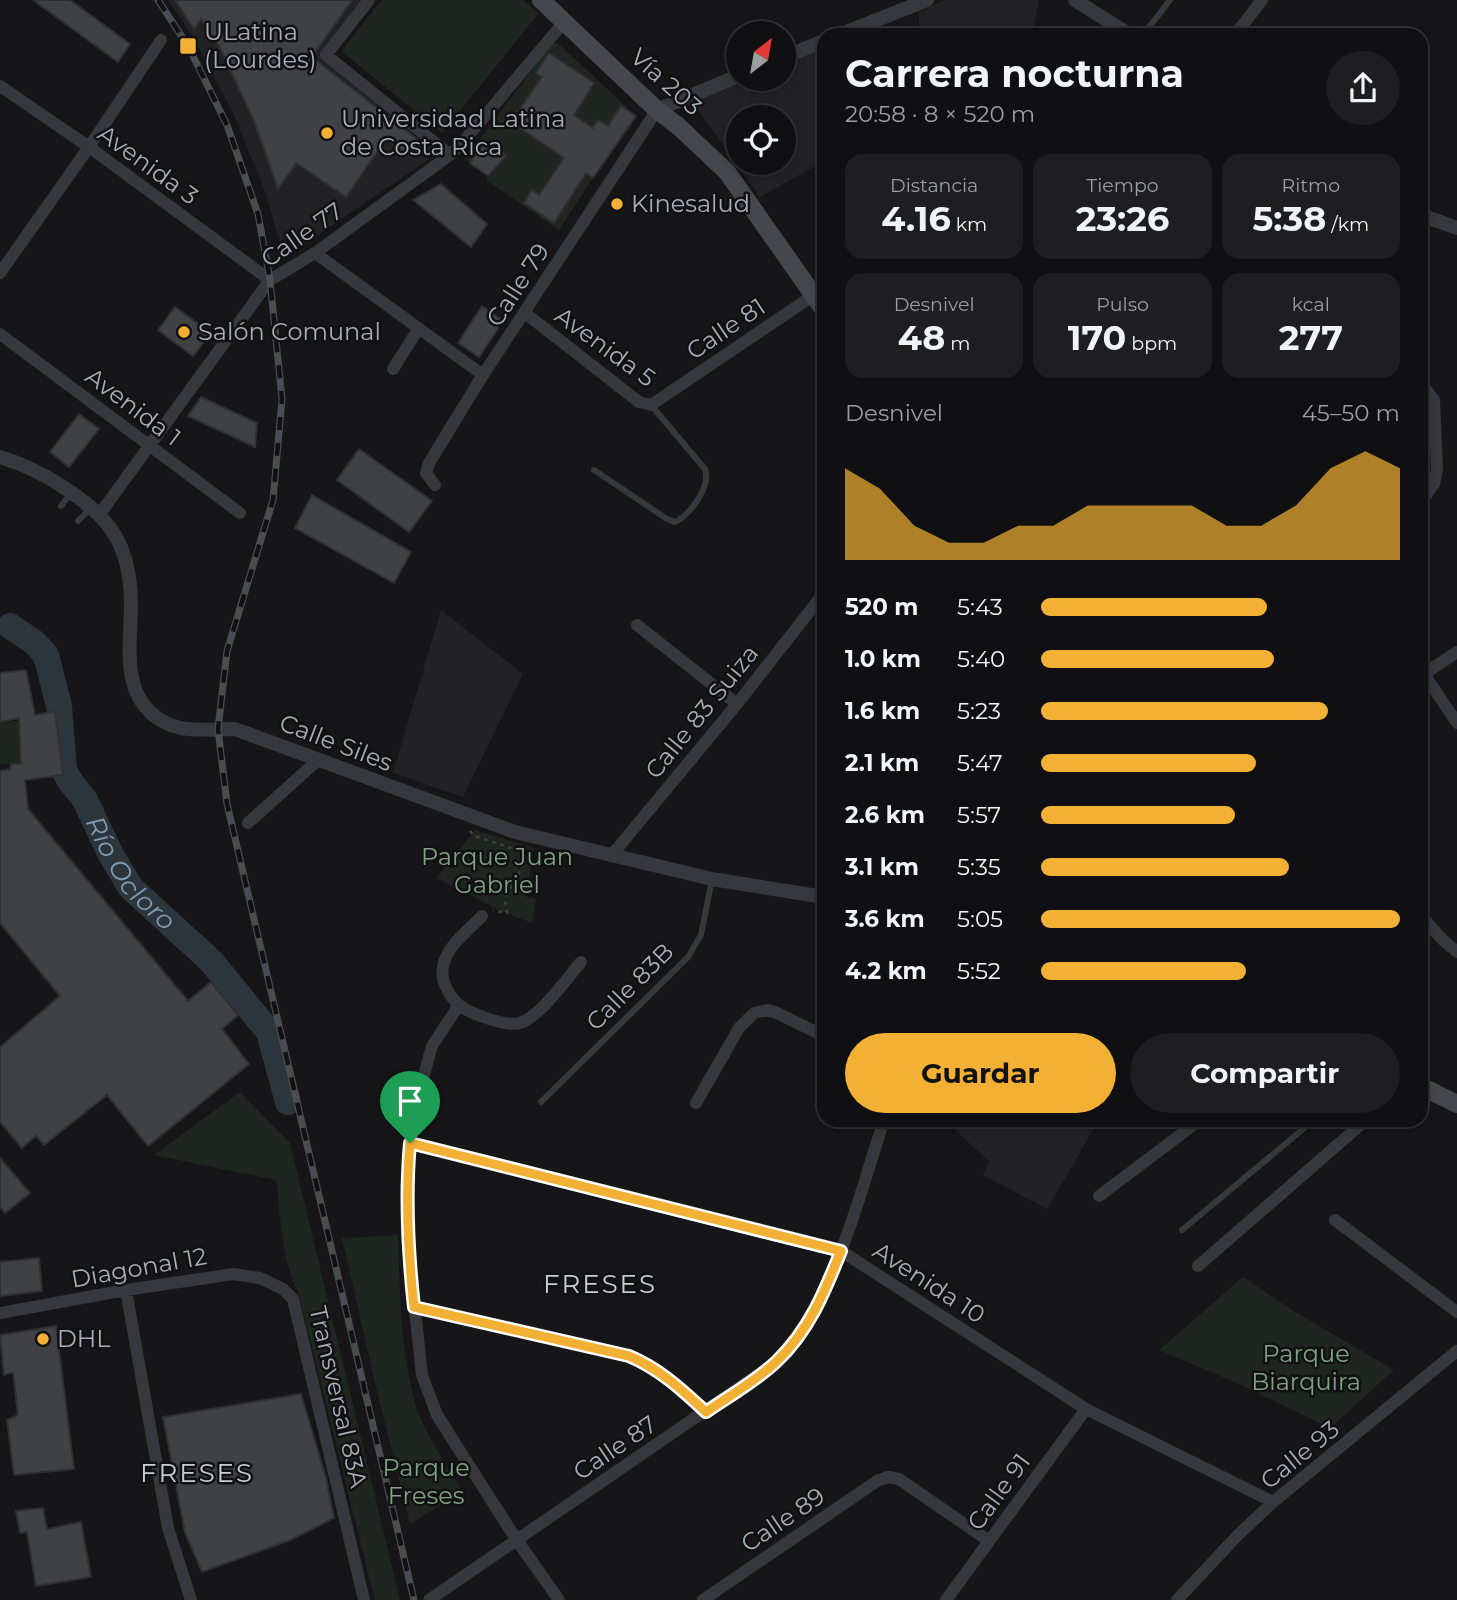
<!DOCTYPE html>
<html lang="es">
<meta charset="utf-8">
<style>
body{margin:0;font-family:Montserrat,sans-serif;background:#1e1e20;color:#f1f3f6;height:100vh;display:flex;flex-direction:column;font-size:26px;white-space:nowrap}
*{box-sizing:border-box;margin:0}
p{font-size:23px;color:#9c9d9f}
.icon{flex:none;width:38px;height:38px;fill:none;stroke:currentColor;stroke-width:2;stroke-linecap:round;stroke-linejoin:round}
.map{position:relative;flex:1;overflow:hidden}
.drawer{position:absolute;left:817px;top:28px;width:611px;height:1099px;display:flex;flex-direction:column;background:#101012;border-radius:21px;box-shadow:0 4px 10px #0003,0 0 0 2px #303032}
.drawer>*{flex:none}
.needle{width:46px;rotate:31deg}
.tools{position:absolute;left:726px;top:21px;display:grid;gap:14px}
.tools a{display:grid;place-items:center;width:70px;height:70px;border-radius:50%;background:#101012;box-shadow:0 4px 10px #0003,0 0 0 2px #303032;font-size:35px}
.pin{position:absolute;display:grid;place-items:center;width:60px;height:60px;color:#fff;margin:-72px -30px;border-radius:50% 50% 50% 0;rotate:-45deg;box-shadow:0 0 7px #0007}
.pin .icon{rotate:45deg}
.round{display:grid;place-items:center;flex:none;width:74px;height:74px;border-radius:37px;background:#1e1e20}
.summary{display:flex;align-items:center;justify-content:space-between;height:119px;padding:0 28px}
h1{font-size:38px;font-weight:700;line-height:52px}
.metrics{display:grid;grid-template-columns:repeat(3,1fr);gap:10px;height:119px;padding:7px 28px}
.metrics div{display:grid;align-content:center;border-radius:18px;background:#1e1e20;text-align:center}
.metrics b{font-size:35px;font-weight:700}
.metrics small{font-size:19px;font-weight:400}
.metrics p{font-size:19px}
.chart{height:196px;padding:14px 28px}
.chart p{display:flex;justify-content:space-between}
.chart svg{width:100%;height:126px;margin-top:7px;fill:#f2b134;opacity:.7}
.button{display:flex;gap:14px;margin-top:auto;padding:14px 28px}
.button a{flex:1;height:80px;border-radius:42px;background:#f2b134;color:#111;font-size:28px;font-weight:700;line-height:80px;text-align:center}
.button a+a{background:#1e1e20;color:#f1f3f6}
ul{padding:0 28px;list-style:none;font-size:23px}
li{display:grid;grid-template-columns:112px 84px 1fr;align-items:center;height:52px}
li i{height:18px;border-radius:9px;background:#f2b134}
.map>svg:first-child{display:block}
.built{fill:#222225;fill-rule:evenodd}
.green{fill:#1e261f}
.lines{fill:none;stroke-linecap:round;stroke-linejoin:round}
.river{stroke:#2c353c;stroke-width:26}
.building{fill:#404145;stroke:#303034;stroke-width:2}
.path{stroke:#3d3f44;stroke-width:2.5;stroke-dasharray:3.5 5;stroke-linecap:butt}
.service{stroke:#37383d;stroke-width:6}
.minor{stroke:#37383d;stroke-width:12}
.tertiary{stroke:#37383d;stroke-width:14}
.secondary{stroke:#45474d;stroke-width:18}
.rail-casing{stroke:#4a4c52;stroke-width:7}
.rail{stroke:#111113;stroke-width:4.5;stroke-dasharray:13;stroke-linecap:butt}
.route-casing{stroke:#fff;stroke-width:14}
.route{stroke:#f2b134;stroke-width:9}
.poi-dot{fill:#f2b134;stroke:#111113;stroke-width:2.5}
.labels{text-anchor:middle;stroke-width:5;stroke-linejoin:round;paint-order:stroke}
.poi-label{font-size:24px;fill:#a8adb8;stroke:#111113;text-anchor:start}
.street-label{font-size:24px;fill:#a8adb8;stroke:#111113}
.park-label{font-size:24px;fill:#7fa381;stroke:#111113}
.water-label{font-size:26px;font-style:italic;fill:#7f9bb3;stroke:#111113}
.neighbourhood-label{font-size:26px;letter-spacing:2px;fill:#c9ccd4;stroke:#111113}
</style>
<div class="map">
<svg width="1457" height="1600" viewBox="0 0 1457 1600">
<rect width="100%" height="100%" fill="#161618"/>
<path class="built" d="M168,0H362L319,56L437,154L284,258L266,194L233,112L190,32Z
M945,0H1039L1032,35H919V12Z
M824,46V161L760,197L691,100L743,79H784V62ZM738,117H784V163H738Z
M441,610L523,674L463,797L393,773Z
M944,1120H1099L1047,1209L983,1175L989,1161Z"/>
<path class="green" d="M382,0H523L539,13L442,133L341,51Z
M552,43H558L636,116L621,106L608,126L598,120L593,128L535,88L512,122L593,178L559,230L486,180L505,156L485,142L470,163L465,159Z
M19,721L20,763L0,764V722Z
M475,830L534,848L526,897L536,899L532,923L501,911L437,878Z
M240,1092L290,1143L400,1600H375L298,1292C281,1258 281,1218 276,1180L154,1155Z
M398,1235C400,1292 400,1351 416,1406C425,1434 447,1466 462,1492L410,1524L374,1379L342,1238Z
M1243,1277L1292,1310L1394,1370L1330,1428L1239,1384L1159,1350Z"/>
<g class="lines">
<path class="river" id="s1" d="M10,626L35,643L46,655L59,706L64,770L70,781L85,800L111,855L131,888L211,961L269,1032L288,1102"/>
</g>
<path class="building" d="M33,0H70L130,44L118,62Z
M175,0H352L312,57L418,140L409,156L386,139L346,197L296,163L278,189L254,121L220,48L201,19L194,29Z
M549,53L594,83L574,115L593,128L598,120L608,126L621,106L636,116L593,178L586,173L554,223L524,203L532,190L539,195L564,158L511,122L542,77L536,73Z
M485,142L506,156L488,176L470,163Z
M441,184L487,224L471,247L413,200Z
M482,306L503,321L479,357L458,343Z
M175,307L211,333L193,356L158,330Z
M201,397L257,423L255,447L188,416Z
M79,414L99,429L69,467L50,452Z
M359,449L432,501L409,532L337,480Z
M312,495L411,552L394,583L295,528Z
M26,670L35,715L55,711L63,775L25,780L28,809L188,1001L211,982L238,1015L222,1029L249,1064L148,1146L107,1095L44,1145L36,1136L22,1148L0,1122V1047L60,996L0,923V771L10,769L11,764H21L19,718L0,722V673Z
M0,1158L30,1193L5,1213L0,1207Z
M39,1258L42,1291L0,1296V1262Z
M56,1326L74,1469L14,1475L7,1420L18,1415L13,1372L4,1375L0,1335Z
M301,1394L326,1478L334,1518L290,1540L202,1572L185,1533L163,1417Z
M43,1508L47,1529L81,1522L91,1577L36,1586L27,1532L20,1533L16,1511Z"/>
<g class="lines">
<path class="path" d="M470,831L474,836L530,854L506,896L505,901L507,913L493,910"/>
<path class="service" d="M876,22L880,35
M1143,35L1170,0
M594,470L667,519L675,522C691,514 711,486 705,469L651,405
M61,506L71,493
M78,521L91,508
M541,1102L688,957L701,935L712,879
M1182,1230L1314,1120"/>
<path class="minor" d="M369,0L326,55L450,155
M1235,35L1262,0
M0,86L89,147L270,280
M315,253L483,375
M0,273L89,147L161,40
M525,313L639,402L651,405L814,295
M0,334L240,513
M393,369L419,328
M1421,383L1434,400L1437,469L1434,484L1421,502
M435,485L426,473L429,463L483,375L657,110
M99,515L270,280L315,253L450,155L463,142L564,22
M637,625L737,704
M1424,674L1457,723
M1421,676L1457,652
M248,823L318,760
M611,856L737,704L824,593
M482,916C469,930 446,946 443,967C440,980 449,996 459,1005C470,1014 507,1027 520,1023C541,1016 567,978 581,962
M1421,916L1443,940L1457,952
M459,1005L432,1046L421,1086L410,1143L406,1186L407,1238L422,1375L437,1415L516,1539L559,1600
M696,1103L739,1028L754,1013L768,1010L777,1013L824,1036
M410,1143L841,1251L1086,1409L1273,1502
M1099,1196L1200,1120
M1335,1220L1457,1312
M1198,1266L1366,1120
M126,1290L168,1528L191,1600
M414,1307L629,1356L665,1375L707,1412
M0,1313L126,1290L233,1274L260,1278L283,1289L293,1299L364,1600
M429,1600L775,1363C837,1296 856,1205 884,1120
M703,1600L877,1481L888,1477L899,1479L989,1541
M946,1600L1086,1409
M1177,1600L1237,1536L1273,1502L1457,1351"/>
<path class="tertiary" d="M1075,0L1130,35
M839,35L927,0
M784,57L824,41
M657,110L738,76
M1421,215L1457,228
M0,457C40,469 105,506 121,547C128,564 131,585 131,604C131,646 119,700 166,723C187,733 212,729 235,729L515,832L712,879L824,897"/>
<path class="secondary" d="M541,0L657,110L678,126L727,172L824,310
M1421,1086L1457,1104"/>
<g class="rail-casing">
<path id="rail" d="M158,0L188,46L227,125L258,214L270,280L282,399L273,500L227,651L218,729L227,804L414,1600"/>
</g>
<use href="#rail" class="rail"/>
</g>
<g class="lines">
<g class="route-casing">
<path id="route" d="M410,1143L841,1251C825,1291 809,1331 776,1362C756,1381 729,1396 706,1412C682,1390 660,1369 629,1356L414,1307C408,1252 405,1199 410,1143Z"/>
</g>
<use href="#route" class="route"/>
</g>
<g class="poi-dot">
<rect x="179" y="37" width="18" height="18" rx="3.5"/>
<circle cx="327" cy="133" r="7"/>
<circle cx="617" cy="204" r="7"/>
<circle cx="184" cy="332" r="7"/>
<circle cx="43" cy="1339" r="7"/>
</g>
<g class="labels">
<g class="poi-label">
<text x="204" y="40">ULatina<tspan x="204" dy="28">(Lourdes)</tspan></text>
<text x="341" y="127">Universidad Latina<tspan x="341" dy="28">de Costa Rica</tspan></text>
<text x="631" y="212">Kinesalud</text>
<text x="198" y="340">Salón Comunal</text>
<text x="57" y="1347">DHL</text>
</g>
<g class="street-label">
<text transform="translate(666 82) rotate(42)" y="8">Vía 203</text>
<text transform="translate(148 165) rotate(36)" y="8">Avenida 3</text>
<text transform="translate(302 235) rotate(-35)" y="8">Calle 77</text>
<text transform="translate(518 285) rotate(-57)" y="8">Calle 79</text>
<text transform="translate(726 329) rotate(-34)" y="8">Calle 81</text>
<text transform="translate(605 347) rotate(36)" y="8">Avenida 5</text>
<text transform="translate(133 407) rotate(37)" y="8">Avenida 1</text>
<text transform="translate(702 712) rotate(-51)" y="8">Calle 83 Suiza</text>
<text transform="translate(336 743) rotate(21)" y="8">Calle Siles</text>
<text transform="translate(630 987) rotate(-45)" y="8">Calle 83B</text>
<text transform="translate(139 1268) rotate(-10)" y="8">Diagonal 12</text>
<text transform="translate(929 1283) rotate(33)" y="8">Avenida 10</text>
<text transform="translate(338 1397) rotate(77)" y="8">Transversal 83A</text>
<text transform="translate(615 1448) rotate(-34)" y="8">Calle 87</text>
<text transform="translate(1300 1455) rotate(-39)" y="8">Calle 93</text>
<text transform="translate(999 1492) rotate(-54)" y="8">Calle 91</text>
<text transform="translate(783 1520) rotate(-34)" y="8">Calle 89</text>
</g>
<g class="park-label">
<text x="497" y="865">Parque Juan<tspan x="497" dy="28">Gabriel</tspan></text>
<text x="1306" y="1362">Parque<tspan x="1306" dy="28">Biarquira</tspan></text>
<text x="426" y="1476">Parque<tspan x="426" dy="28">Freses</tspan></text>
</g>
<g class="water-label">
<text dy="9" stroke="none"><textPath href="#s1" startOffset="287">Río Ocloro</textPath></text>
</g>
<g class="neighbourhood-label">
<text x="600" y="1293">FRESES</text>
<text x="197" y="1482">FRESES</text>
</g>
</g>
</svg>
<div class="tools">
<a><svg class="needle" viewBox="-14 -14 28 28"><path d="M0-13l5 13h-10z" fill="#e53935"/><path d="M0 13l5-13h-10z" fill="#9c9d9f"/></svg></a>
<a><svg class="icon" aria-label="locate" viewBox="0 0 24 24"><circle cx="12" cy="12" r="6"/><path d="M12 2v4M12 18v4M2 12h4M18 12h4"/></svg></a>
</div>
<div class="pin" style="left:410px;top:1143px;background:#1e9e55"><svg class="icon" aria-label="arrive" viewBox="0 0 24 24"><path d="M6 21V4h12l-3 4 3 4H6"/></svg></div>
<section class="drawer">
<div class="summary"><div><h1>Carrera nocturna</h1><p>20:58 · 8 × 520 m</p></div><a class="round"><svg class="icon" aria-label="share" viewBox="0 0 24 24"><path d="M12 15V3M7 8l5-5 5 5M5 13v7h14v-7"/></svg></a></div>
<div class="metrics">
<div><p>Distancia</p><b>4.16<small> km</small></b></div>
<div><p>Tiempo</p><b>23:26</b></div>
<div><p>Ritmo</p><b>5:38<small> /km</small></b></div>
</div>
<div class="metrics">
<div><p>Desnivel</p><b>48<small> m</small></b></div>
<div><p>Pulso</p><b>170<small> bpm</small></b></div>
<div><p>kcal</p><b>277</b></div>
</div>
<div class="chart"><p><span>Desnivel</span>45–50 m</p>
<svg viewBox="0 0 160 44" preserveAspectRatio="none"><path d="M0 44V12L10 19L20 32L30 38L40 38L50 32L60 32L70 25L80 25L90 25L100 25L110 32L120 32L130 25L140 12L150 6L160 12V44z"/></svg>
</div>
<ul>
<li><b>520 m</b>5:43<i style="width:63%"></i></li>
<li><b>1.0 km</b>5:40<i style="width:65%"></i></li>
<li><b>1.6 km</b>5:23<i style="width:80%"></i></li>
<li><b>2.1 km</b>5:47<i style="width:60%"></i></li>
<li><b>2.6 km</b>5:57<i style="width:54%"></i></li>
<li><b>3.1 km</b>5:35<i style="width:69%"></i></li>
<li><b>3.6 km</b>5:05<i style="width:100%"></i></li>
<li><b>4.2 km</b>5:52<i style="width:57%"></i></li>
</ul>
<div class="button"><a>Guardar</a><a>Compartir</a></div>
</section>
</div>
